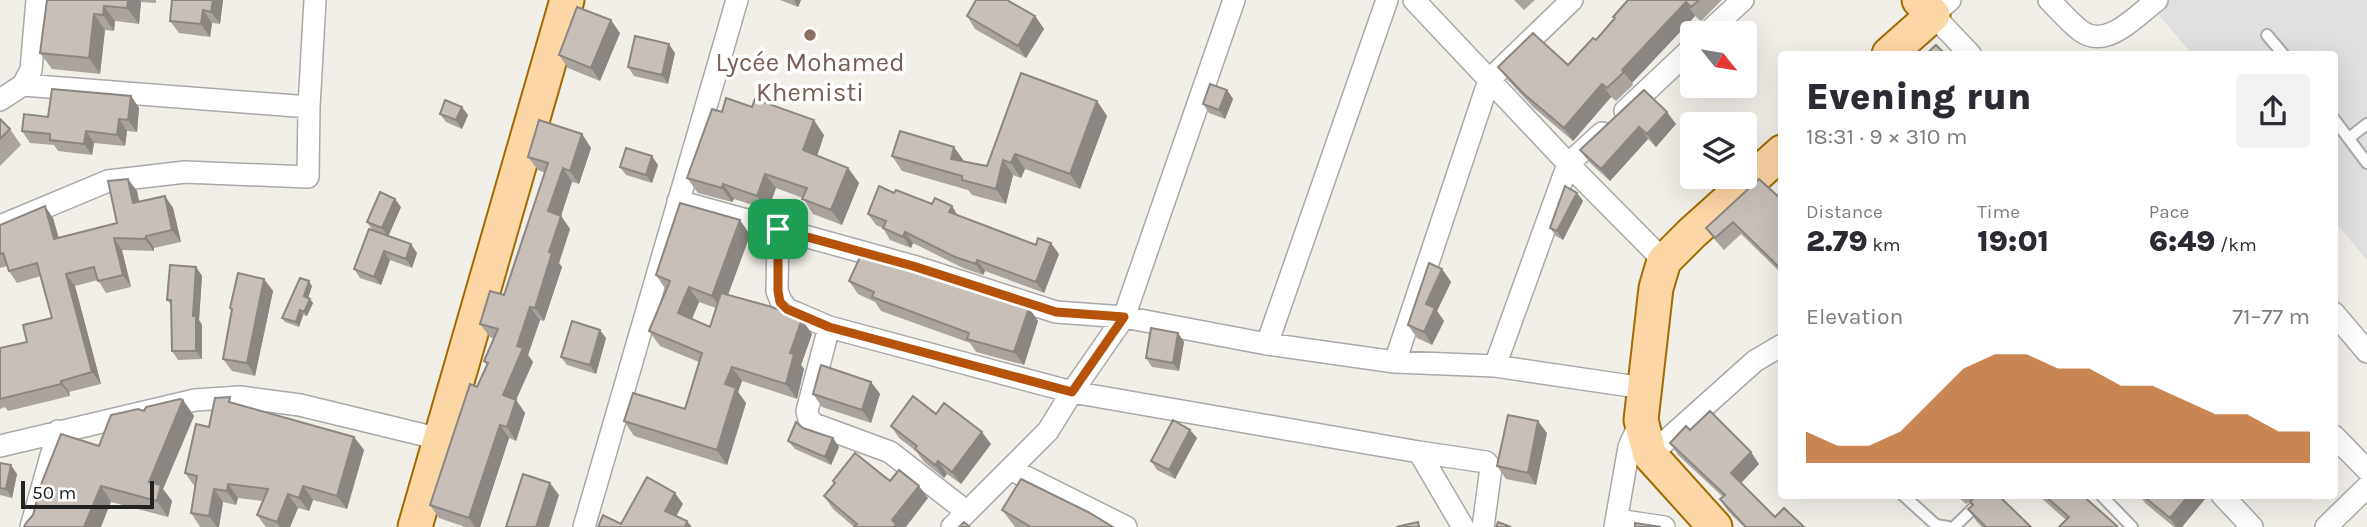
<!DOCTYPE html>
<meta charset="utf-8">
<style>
body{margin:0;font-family:Karla,sans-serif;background:#f2f2f3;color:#2b2b33;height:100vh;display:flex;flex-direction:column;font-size:26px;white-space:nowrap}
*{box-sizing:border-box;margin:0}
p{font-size:23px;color:#7c7c81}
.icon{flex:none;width:38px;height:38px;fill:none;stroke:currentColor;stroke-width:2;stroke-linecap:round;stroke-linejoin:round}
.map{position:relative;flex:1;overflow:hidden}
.panel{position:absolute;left:1778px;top:51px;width:560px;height:448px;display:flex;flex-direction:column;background:#fff;border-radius:7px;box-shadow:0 7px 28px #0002}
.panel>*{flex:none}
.needle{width:46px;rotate:120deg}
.tools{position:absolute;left:1680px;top:21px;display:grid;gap:14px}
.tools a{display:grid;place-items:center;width:77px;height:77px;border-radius:7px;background:#fff;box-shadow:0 7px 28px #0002;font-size:35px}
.scale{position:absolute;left:21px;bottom:18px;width:133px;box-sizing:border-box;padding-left:7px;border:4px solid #222;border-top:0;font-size:19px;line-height:24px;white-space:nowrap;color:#222;-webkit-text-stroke:5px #fff;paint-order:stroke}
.pin{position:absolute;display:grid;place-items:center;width:60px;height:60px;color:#fff;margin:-30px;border-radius:14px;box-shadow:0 4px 10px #0006}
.round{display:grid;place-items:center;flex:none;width:74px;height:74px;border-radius:7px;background:#f2f2f3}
.summary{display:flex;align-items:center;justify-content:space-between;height:119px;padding:0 28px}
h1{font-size:38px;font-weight:800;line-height:52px}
.stats{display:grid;grid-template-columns:repeat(3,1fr);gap:10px;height:119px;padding:7px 28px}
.stats div{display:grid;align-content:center}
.stats b{font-size:30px;font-weight:800}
.stats small{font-size:19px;font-weight:400}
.stats p{font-size:19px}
.chart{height:196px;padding:14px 28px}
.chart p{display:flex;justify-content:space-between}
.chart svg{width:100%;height:126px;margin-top:7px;fill:#b45309;opacity:.7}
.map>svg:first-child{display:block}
.residential{fill:#e0dfdf}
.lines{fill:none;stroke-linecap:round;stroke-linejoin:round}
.service-casing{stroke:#a9a9a9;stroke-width:14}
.minor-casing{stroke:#a9a9a9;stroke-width:24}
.primary-casing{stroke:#a06b00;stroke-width:37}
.service{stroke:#fff;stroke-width:10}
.minor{stroke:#fff;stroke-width:21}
.primary{stroke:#fcd6a4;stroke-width:33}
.wall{fill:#aba49e;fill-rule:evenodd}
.shaded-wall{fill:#8b8681}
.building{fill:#c7bfb8;stroke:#8b8681;stroke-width:2}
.route-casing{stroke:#fff;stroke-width:14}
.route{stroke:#b45309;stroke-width:9}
.education-dot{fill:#8d6e63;stroke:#fff;stroke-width:2.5}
.labels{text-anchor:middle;stroke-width:7;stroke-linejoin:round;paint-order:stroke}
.education-label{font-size:26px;fill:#785e54;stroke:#fff}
</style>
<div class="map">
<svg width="2367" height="527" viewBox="0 0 2367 527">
<rect width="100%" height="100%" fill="#f2efe9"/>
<path class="residential" d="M2146,0H2367V260L2335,222L2334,54H2192Z"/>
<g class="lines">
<g class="service-casing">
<path id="service" d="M2267,35L2283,54
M2334,119L2367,163
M2349,138L2367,124
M1903,495L1936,525L1948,527
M2101,495L2132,527
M1954,527L1987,495"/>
</g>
<g class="minor-casing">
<path id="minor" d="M1414,0L1576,172L1664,261
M1950,0L1933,15L1970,54
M2049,0C2059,10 2069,22 2081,31C2107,50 2137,15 2157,0
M1707,33L1743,0
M23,85L309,107L315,0
M0,100L23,85L31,70L37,0
M1625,111L1692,48
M678,201L913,266L1056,312L1124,317L1267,344L1395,362L1495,366L1644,388
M0,226L108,181L185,172L308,177L309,107
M778,229L777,291L781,301L787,309L829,327L1072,392L1419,452L1486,462L1491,468L1483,527
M2334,313L2367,352
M829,327L807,411L809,419L814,424L890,452L967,512
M1267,344L1387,0
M1395,362L1489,80L1572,0
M1495,366L1568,164L1602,133
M2334,436L2367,470
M0,446L195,400L240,397L300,405L440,439
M1419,452L1463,527
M1650,455L1755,361L1782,345
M1010,469L1126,527
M2222,495L2252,527
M1617,520L1664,527
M31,527L58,431
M584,527L737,0
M952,527L1048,431L1072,392L1124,317L1234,0
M1615,527L1629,447L1641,420
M2326,527L2367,487"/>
</g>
<g class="primary-casing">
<path id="primary" d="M1889,54L1933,15L1919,0
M415,527L567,0
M1715,527L1650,455L1641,420L1656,288L1664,261L1692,233L1782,152"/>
</g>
<use href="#service" class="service"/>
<use href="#minor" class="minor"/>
<use href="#primary" class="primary"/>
</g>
<path class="wall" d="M47,0H156V3L141,2L139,24L115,21L114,31L105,30L100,74L52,69L40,53Z
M223,0L220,24L212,23L210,37L179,33L170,21Z
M780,0H801L798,7Z
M1514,0H1535L1524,10Z
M1628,0H1722L1701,21L1695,16L1632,83L1633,85L1616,101L1611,97L1573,141L1533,107L1508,80L1498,67L1568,65L1596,40L1615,19Z
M967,16H1035L1044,29L1026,58L975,29Z
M620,33L600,81L568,68L559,55Z
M675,53L668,84L634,76L628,67Z
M1227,90L1233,99L1225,119L1209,113L1203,104Z
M1644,90L1676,124L1656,147L1648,139L1610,181L1589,162L1580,150Z
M131,96L139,108L137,132L127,131L125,146L94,143L92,155L58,151L54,145L30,143L22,131L48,117Z
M1097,101L1107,116L1080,189L1025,169L1021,178L1013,175L1006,204L972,195L968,190L902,171L892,156L964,161L987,166Z
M722,112L824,135L817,156L848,168L859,183L842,225L813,214L803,198L776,188L768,210L734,199L732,202L698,193L687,178Z
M440,114L468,115L462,129L446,122Z
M0,119L10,129L21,145L0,166Z
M582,134L591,148L579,184L572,182L561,216L570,229L559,263L562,267L544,321L540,320L528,355L533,362L516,400L525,413L516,441L509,438L480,527H465L439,518L430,505L487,365L484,361L494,339L490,337L480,324L504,295L545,173L538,170L528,157Z
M658,165L652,183L626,175L620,167Z
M137,191L139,202L165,196L173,208L181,242L154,248V251L122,250L131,287L106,293L98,280L75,286L101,384L69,392L70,396L8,411L5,407L0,409V348L27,342L52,318L41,276L17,283L9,271L7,266L0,268V225L53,218L59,238L117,223Z
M894,193L932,204L952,206L958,216L1059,254L1044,293L985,271L983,275L963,268L913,243L911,248L890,240L883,228L876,225L868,214Z
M1577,193L1583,201L1563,240L1556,236L1550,228Z
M1782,200V274L1741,234L1724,250L1715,240L1706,228Z
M401,207L388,236L417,253L412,268L390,260L381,285L360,278L354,269L373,231L367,222Z
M740,220L750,235L728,295L812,334L801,365L804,369L797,399L742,381L738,392L746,403L727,465L634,436L624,421L685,409L699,362L660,346L649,331L666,290L656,275ZM699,302L716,308L710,327L692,319Z
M196,267L202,276L199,320L202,325V359L178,360L172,351L171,305L167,300Z
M1442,269L1451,282L1437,311L1444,321L1432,345L1417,338L1408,325Z
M264,279L273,291L255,376L232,371L223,359L232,311L230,308Z
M849,281L1029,308L1038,321L1024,365L976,352L970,343L881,311L875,302L858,294Z
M312,286L308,298L313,303L307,316L303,315L299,327L285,322L282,318Z
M1178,333L1184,342L1179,371L1152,367L1146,358Z
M606,338L596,374L567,365L561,357Z
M871,382L880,394L871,423L822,407L813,394Z
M183,400L194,416L163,489L172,501L168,517L111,502L33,515L99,446L144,411Z
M234,403L354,437L364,450L347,509L313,500L309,511L298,508L290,527H266L257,515L263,501L238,498L236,505L223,502L219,527H200L191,513L195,487L185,473L209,427Z
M936,414L991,444L961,484L947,474L944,478L924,462L916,451L899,438L891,426Z
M803,428L833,438L839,447L831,465L795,449L788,441Z
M1190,430L1197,438L1175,479L1157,470L1151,461Z
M1690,430L1759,464L1741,483L1775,517L1804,527H1744L1728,511L1720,499L1723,497L1678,455L1670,443Z
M1547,433L1536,485L1506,479L1497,466Z
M0,463L17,474L12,498L0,495Z
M833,481H890L928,498L854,527L833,509L824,496L835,484Z
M1956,495H1998L2031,527H1982L1977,522L1968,509L1972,506L1970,502L1973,499L1966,504Z
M2038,495H2085V498L2117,527H2059L2066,520Z
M2140,495H2202L2205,499L2182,527H2174L2145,503Z
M1002,510L1113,527H1015Z"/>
<path class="shaded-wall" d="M128,0H140L141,2L139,24L127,8Z
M213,0H223L220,24L211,12Z
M794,0H801L798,7Z
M1686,2L1695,16L1632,83L1622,70Z
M104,6L115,21L114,31L103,15Z
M203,10L212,23L210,37L201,24Z
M94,14L105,30L100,74L89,58Z
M1035,16L1044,29L1026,58L1018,46Z
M611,20L620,33L600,81L591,68Z
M669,44L675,53L668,84L662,75Z
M1602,84L1611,97L1573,141L1564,128Z
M1227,90L1233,99L1225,119L1219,110Z
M131,96L139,108L137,132L128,120Z
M1097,101L1107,116L1080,189L1070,174Z
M462,107L468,115L462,129L456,120Z
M1667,112L1676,124L1656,147L1647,134Z
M119,119L127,131L125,146L117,135Z
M814,120L824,135L814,165L803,150Z
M1639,127L1648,139L1610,181L1601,169Z
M86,131L94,143L92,155L84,144Z
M582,134L591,148L579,184L570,171Z
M954,147L964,161L961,174L951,159Z
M1015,154L1025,169L1021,178L1011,163Z
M652,156L658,165L652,183L646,175Z
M1003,160L1013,175L1006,204L996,189Z
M563,168L572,182L558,225L548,211Z
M848,168L859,183L842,225L831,210Z
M765,174L776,188L768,210L757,196Z
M128,179L137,191L142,215L133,203Z
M723,184L734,199L732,202L722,188Z
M1577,193L1583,201L1563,240L1557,231Z
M165,196L173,208L181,242L172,230Z
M395,199L401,207L388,237L382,228Z
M45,206L53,218L62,251L54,239Z
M952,206L959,218L949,212Z
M561,216L570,229L559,263L562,267L544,321L535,308L549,252Z
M740,220L750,235L722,311L712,296Z
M905,232L913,243L911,248L903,237Z
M146,236L154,248V251L145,239Z
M114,238L122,250L131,287L123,275Z
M1051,243L1059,254L1044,293L1036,282Z
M411,244L417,253L412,268L406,259Z
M384,251L390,260L381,285L374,277Z
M977,260L985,271L983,275L976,264Z
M196,267L202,276L199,320L202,325V359L196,351L193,316Z
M1442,269L1451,282L1437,311L1444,321L1432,345L1424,332L1426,304Z
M66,274L75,286L101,384L92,372Z
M264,279L273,291L255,376L247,363Z
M309,281L312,286L307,301L304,296Z
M689,287L699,302L688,328L678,313Z
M310,299L313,303L307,316L304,312Z
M530,307L540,320L528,355L533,362L516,400L525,413L516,441L507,427L503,395Z
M1029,308L1038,321L1024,365L1014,352Z
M300,310L303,315L299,327L296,322Z
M802,319L812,334L801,365L804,369L797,399L786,384L790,353Z
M600,330L606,338L596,374L590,365Z
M1178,333L1184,342L1179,371L1173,363Z
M732,367L742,381L738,392L746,403L727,465L717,450L725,384Z
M61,381L69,392L70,396L61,384Z
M871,382L880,394L871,423L862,410Z
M183,400L194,416L163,489L172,501L168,517L157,501L149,482Z
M1538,421L1547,433L1536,485L1528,473Z
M500,425L509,438L480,527H475L469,518Z
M1190,430L1197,438L1175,479L1169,470Z
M982,432L991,444L961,484L952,472Z
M354,437L364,450L347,509L337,496Z
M833,438L839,447L831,465L825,457Z
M1751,452L1759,464L1739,485L1731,473Z
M938,461L947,474L944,478L935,465Z
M11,465L17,474L12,498L6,489Z
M550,483L559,495L549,527H536Z
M228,484L238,498L236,505L227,491Z
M101,486L111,502L101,527H84Z
M303,486L313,500L309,511L299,498Z
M919,486L928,498L906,527H894L892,520Z
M214,489L223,502L219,527H217L209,516Z
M675,493L683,504L673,522L665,511Z
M288,494L298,508L290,527H280L277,522Z
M2189,495H2202L2205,499L2182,527H2176L2170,518Z
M687,521L692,527H685Z"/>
<path class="building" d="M47,0H128L127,8L104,6L103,15L94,14L89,58L40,53Z
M172,0H213L211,12L203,10L201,24L170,21Z
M976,0H1007L1035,16L1018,46L967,16Z
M1628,0H1699L1691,7L1686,2L1622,70L1624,72L1607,88L1602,84L1564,128L1524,94L1498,67L1533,33L1568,65L1593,38L1596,40L1615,18L1613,17Z
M577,7L611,20L591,68L559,55Z
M635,36L669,44L662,75L628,67Z
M1936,45L1945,54H1926Z
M1021,73L1097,101L1070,174L1015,154L1011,163L1003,160L996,189L962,180V176L892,156L900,131L954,147L951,159L987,166Z
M1210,84L1227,90L1219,110L1203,104Z
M52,89L131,96L128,120L119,119L117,135L86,131L84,144L50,140V134L22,131L24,114L48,117Z
M1644,90L1667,112L1647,134L1639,127L1601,169L1580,150Z
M726,98L752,107L755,99L814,120L803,150L848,168L831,210L802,199L807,188L765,174L757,196L723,184L722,188L687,178L712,109L722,112Z
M445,100L462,107L456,120L440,114Z
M0,119L10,129L0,139Z
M539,120L582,134L570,171L563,168L548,211L561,216L549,252L552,253L535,308L530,307L517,346L523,348L503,395L516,400L507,427L500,425L469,518L430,505L470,384L477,387L488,363L484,361L498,329L480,324L490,291L504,295L548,163L528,157Z
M626,148L652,156L646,175L620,167Z
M128,179L133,203L165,196L172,230L146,236L145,239L114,238L123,275L98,281L94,267L66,274L92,372L61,381V384L0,399V348L27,342L23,325L52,318L37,263L9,271L3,253L0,254V225L45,206L54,239L117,223L108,181Z
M1759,179L1782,200V270L1733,222L1715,238L1706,228Z
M879,186L894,193L896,190L932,204L935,198L952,206L949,212L1036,245L1038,238L1051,243L1036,282L977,260L976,264L955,257L905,232L903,237L883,228L886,221L868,214Z
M1565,186L1577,193L1557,231L1550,228Z
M380,192L395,199L382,228L367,222Z
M680,203L740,220L712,296L689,287L678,313L710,327L721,293L772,307L802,319L790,353L794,354L786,384L732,367L725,384L736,388L717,450L624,421L633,393L685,409L702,353L649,331L670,281L656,275Z
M369,229L411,244L406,259L384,251L374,277L354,269Z
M861,255L1029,308L1014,352L967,339L969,333L872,297L874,292L849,281Z
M1429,263L1442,269L1426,304L1435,308L1424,332L1408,325Z
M170,265L196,267L193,316H196V351H172L171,300H167Z
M238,273L264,279L247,363L223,359L232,309L230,308Z
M300,278L309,281L304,296L310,299L304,312L300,310L296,322L282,318Z
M572,321L600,330L590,365L561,357Z
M1151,328L1178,333L1173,363L1146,358Z
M821,365L871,382L862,410L813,394Z
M913,396L936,414L944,403L982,432L952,472L938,461L935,465L915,449L917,446L891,426Z
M230,397L229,402L354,437L337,496L303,486L299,498L288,494L277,522L257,515L268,489L228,484L227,491L214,489L209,516L191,513L197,476L185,473L196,424L209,427L215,398Z
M180,399L183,400L149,482L161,485L157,501L101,486L84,527H24L26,523L33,515L42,482L61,434L99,446L111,415L138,409L144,411L146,407Z
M1710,411L1751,452L1731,473L1775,517L1784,508L1804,527H1746L1720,499L1725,495L1670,443L1686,426L1690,430Z
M1508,415L1538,421L1528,473L1497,466Z
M1173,420L1190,430L1169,470L1151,461Z
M796,422L803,428L833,438L825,457L788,441Z
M855,453L890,481L899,470L919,486L892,520L896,524L894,527H854L857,524L824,496L835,483L833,481Z
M0,463L11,465L6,489L0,488Z
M523,474L550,483L536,527H506Z
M647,477L675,493L665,511L687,521L685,527H598L603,515L621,524Z
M1021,479L1088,512L1113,527H1031L1002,510Z
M1976,495H1998L2031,527H1986L1968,509L1973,505L1970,502Z
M2044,495H2082L2117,526L2116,527H2059L2069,517Z
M2142,495H2189L2170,518Z
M964,522L970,527H959Z
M1418,522L1419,527H1396Z
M1498,522L1511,527H1496Z
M1635,523L1661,527H1635Z"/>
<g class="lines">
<g class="route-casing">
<path id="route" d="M778,229L913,266L1056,312L1124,317L1072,392L829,327L787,309L780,302L778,291Z"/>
</g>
<use href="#route" class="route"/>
</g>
<circle class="education-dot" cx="810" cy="35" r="7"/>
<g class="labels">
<g class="education-label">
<text x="810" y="71">Lycée Mohamed<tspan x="810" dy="30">Khemisti</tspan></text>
</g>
</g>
</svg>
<div class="tools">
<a><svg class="needle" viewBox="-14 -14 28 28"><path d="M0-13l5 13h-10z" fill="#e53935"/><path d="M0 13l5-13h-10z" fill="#7c7c81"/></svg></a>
<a><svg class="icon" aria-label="layers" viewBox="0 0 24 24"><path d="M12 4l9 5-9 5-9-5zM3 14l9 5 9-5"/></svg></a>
</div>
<div class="scale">50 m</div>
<div class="pin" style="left:778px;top:229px;background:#1e9e55"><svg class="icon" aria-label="arrive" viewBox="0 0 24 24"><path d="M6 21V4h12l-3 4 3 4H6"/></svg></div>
<section class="panel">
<div class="summary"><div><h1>Evening run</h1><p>18:31 · 9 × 310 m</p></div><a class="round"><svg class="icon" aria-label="share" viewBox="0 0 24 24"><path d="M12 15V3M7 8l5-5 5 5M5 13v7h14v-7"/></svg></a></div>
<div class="stats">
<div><p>Distance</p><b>2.79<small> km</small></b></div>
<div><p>Time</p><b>19:01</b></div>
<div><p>Pace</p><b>6:49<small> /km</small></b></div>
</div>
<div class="chart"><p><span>Elevation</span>71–77 m</p>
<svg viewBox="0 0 160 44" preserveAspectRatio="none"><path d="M0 44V33L10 38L20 38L30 33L40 22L50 11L60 6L70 6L80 11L90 11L100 17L110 17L120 22L130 27L140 27L150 33L160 33V44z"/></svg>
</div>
</section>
</div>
